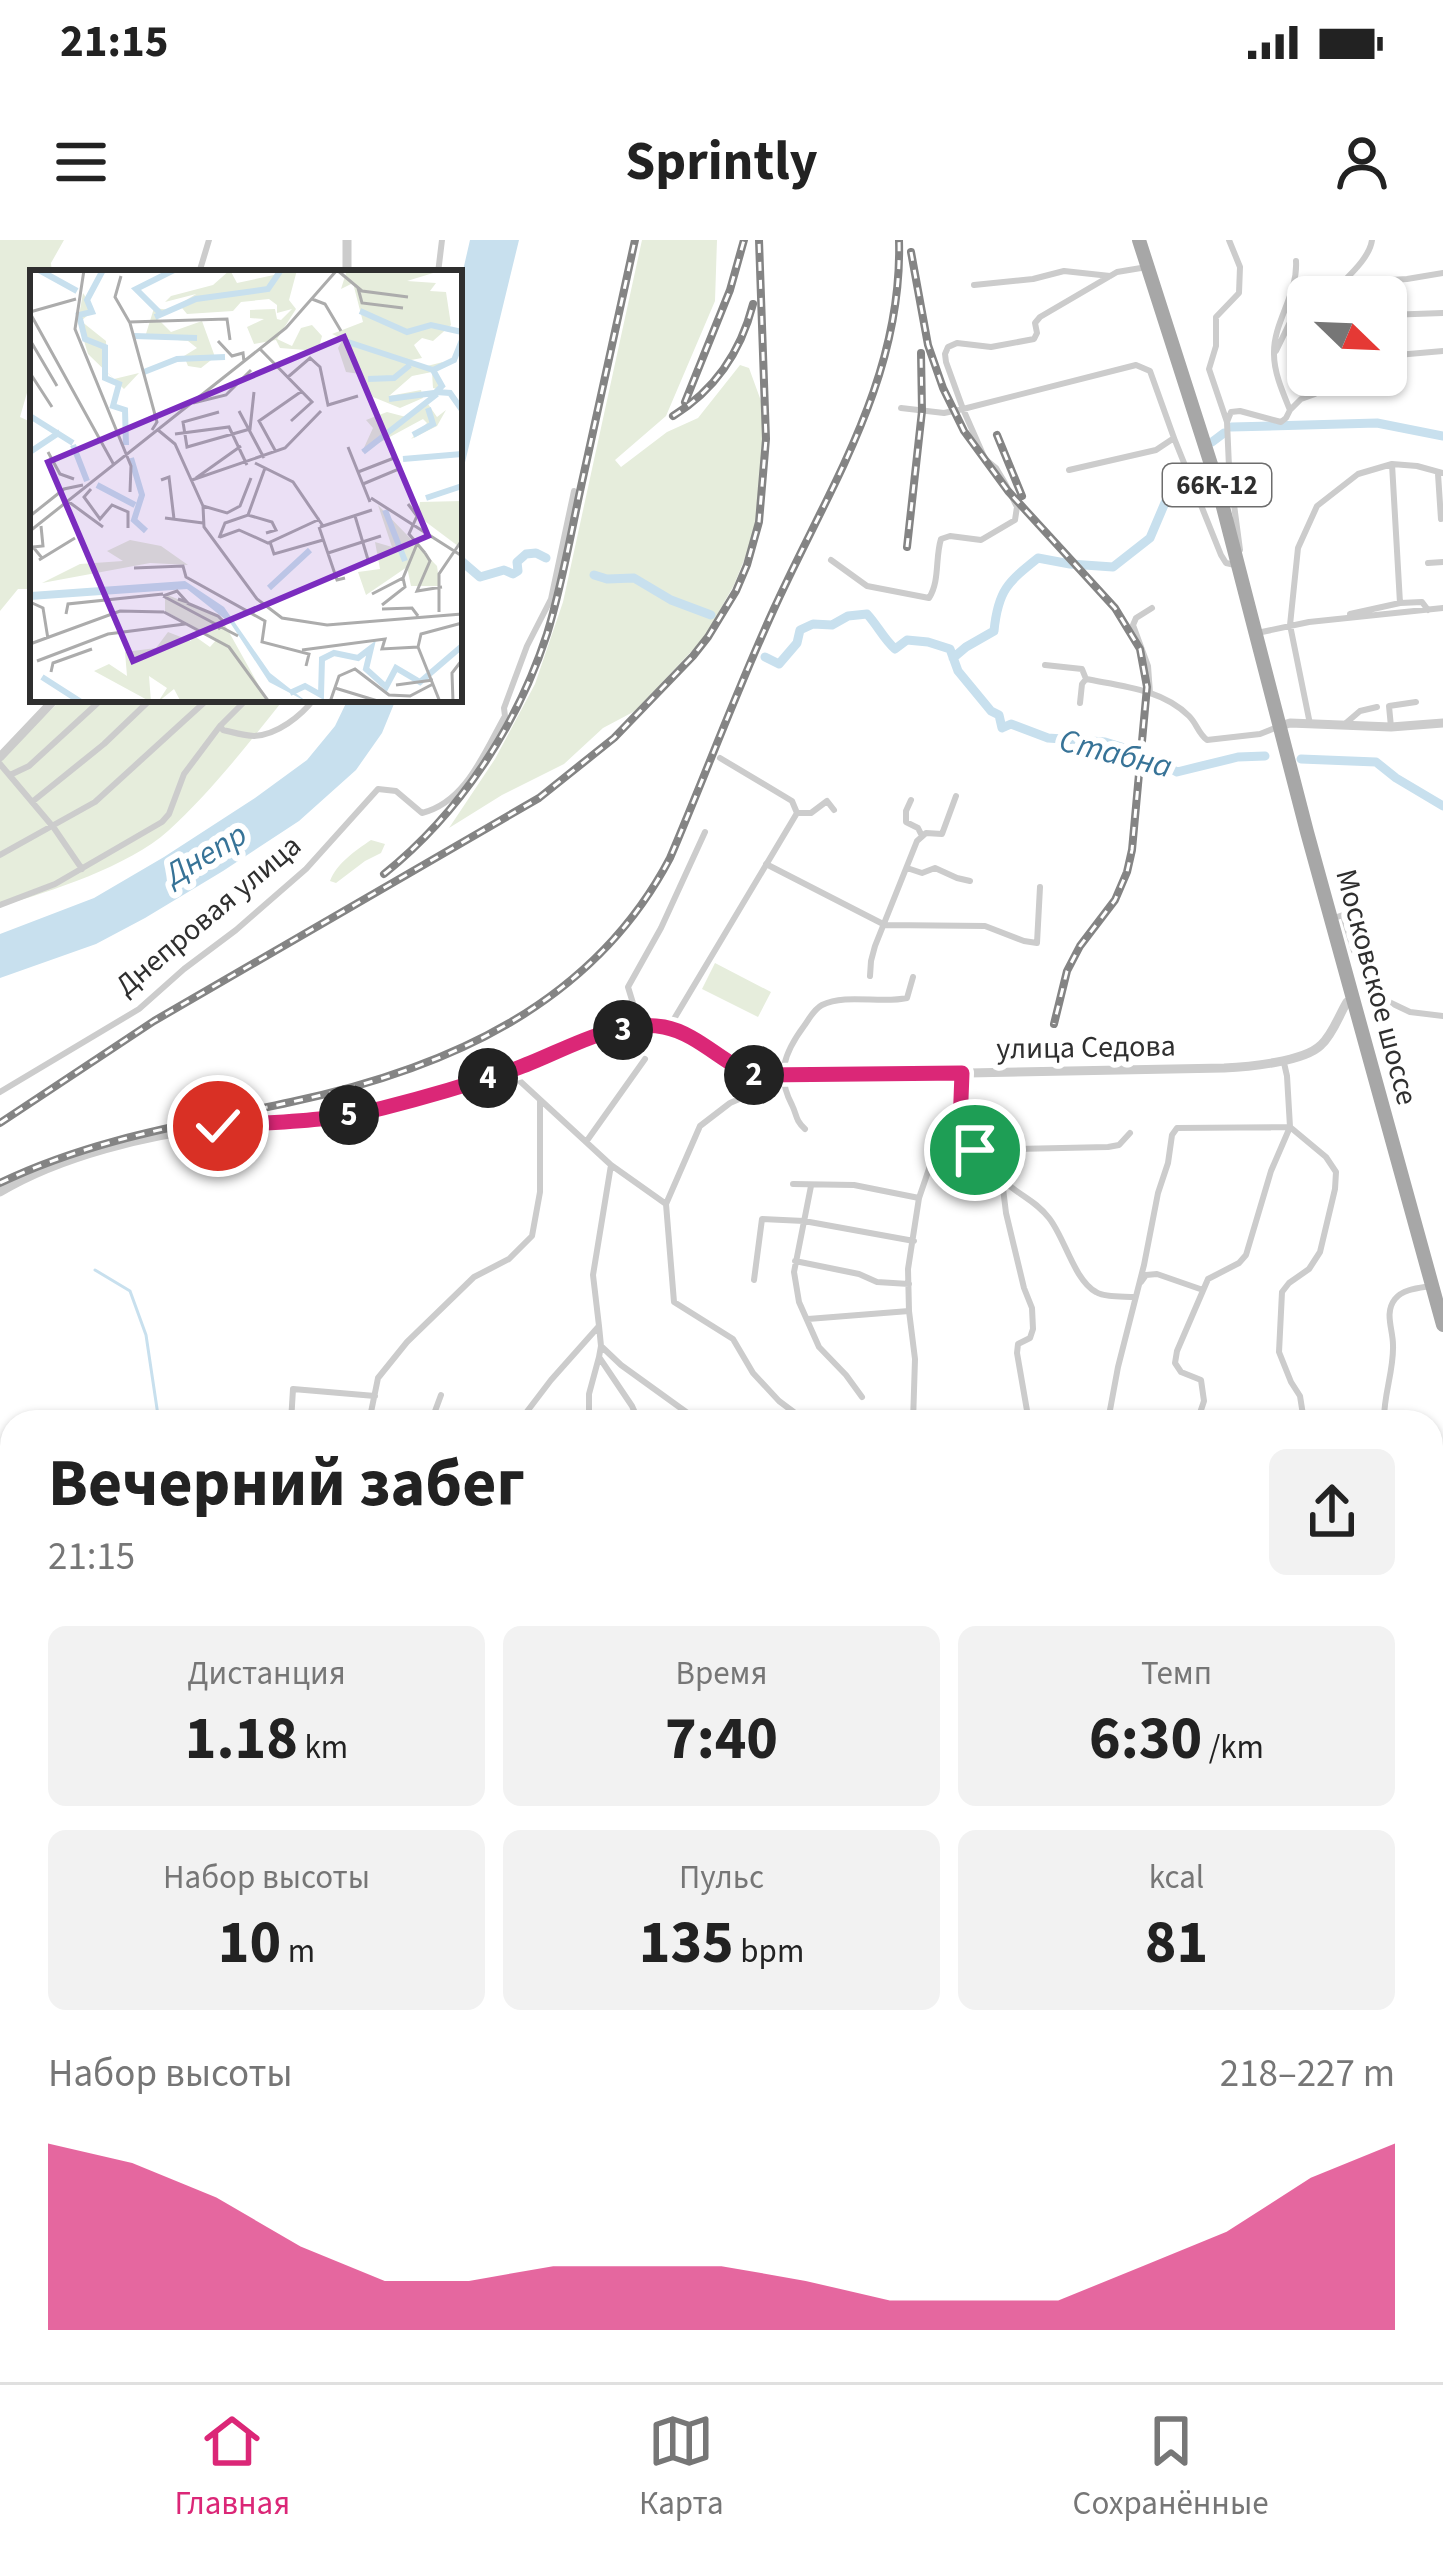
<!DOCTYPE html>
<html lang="ru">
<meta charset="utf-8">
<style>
body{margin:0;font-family:"Source Sans 3",sans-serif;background:#f2f2f2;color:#222;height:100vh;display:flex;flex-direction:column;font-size:45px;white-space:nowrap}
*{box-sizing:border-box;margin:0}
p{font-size:39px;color:#767676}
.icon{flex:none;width:66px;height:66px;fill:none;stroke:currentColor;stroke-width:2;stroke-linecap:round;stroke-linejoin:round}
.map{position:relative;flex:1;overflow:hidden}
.drawer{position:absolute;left:0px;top:1170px;width:1443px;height:972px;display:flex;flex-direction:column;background:#fff;border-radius:36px 36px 0 0;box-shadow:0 3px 9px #0004}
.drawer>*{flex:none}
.needle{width:78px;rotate:113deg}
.tools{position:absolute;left:1287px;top:36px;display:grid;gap:24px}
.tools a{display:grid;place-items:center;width:120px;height:120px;border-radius:18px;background:#fff;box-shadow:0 3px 9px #0004;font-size:60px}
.pin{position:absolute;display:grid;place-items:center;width:102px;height:102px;color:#fff;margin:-51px;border:6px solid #fff;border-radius:50%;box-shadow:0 3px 12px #0007}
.km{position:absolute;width:60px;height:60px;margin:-30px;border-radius:50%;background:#222;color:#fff;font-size:33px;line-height:60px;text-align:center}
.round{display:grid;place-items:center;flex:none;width:126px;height:126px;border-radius:18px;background:#f2f2f2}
.head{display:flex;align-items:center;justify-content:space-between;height:204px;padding:0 48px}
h1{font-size:66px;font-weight:700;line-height:90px}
.figures{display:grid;grid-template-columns:repeat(3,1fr);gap:18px;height:204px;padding:12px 48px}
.figures div{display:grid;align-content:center;border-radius:18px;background:#f2f2f2;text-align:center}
.figures b{font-size:60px;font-weight:700}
.figures small{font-size:33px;font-weight:400}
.figures p{font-size:33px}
.chart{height:336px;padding:24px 48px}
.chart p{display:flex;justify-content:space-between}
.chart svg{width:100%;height:216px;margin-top:12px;fill:#db2777;opacity:.7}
.status{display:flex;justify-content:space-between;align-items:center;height:84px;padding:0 60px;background:#fff;direction:ltr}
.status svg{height:33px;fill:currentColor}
header{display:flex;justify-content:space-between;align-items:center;height:156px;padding:0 48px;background:#fff;font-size:54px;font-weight:700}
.dock{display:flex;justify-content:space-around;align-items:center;height:168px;border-top:3px solid #e0e0e0;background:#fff;font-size:33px;color:#767676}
.dock a{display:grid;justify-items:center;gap:6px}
.dock .selected{color:#db2777}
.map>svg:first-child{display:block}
.green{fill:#e6eddc}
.water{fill:#c8e0ee}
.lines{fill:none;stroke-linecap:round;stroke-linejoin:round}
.stream{stroke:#c8e0ee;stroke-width:3}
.river{stroke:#c8e0ee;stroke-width:9}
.minor{stroke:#ccc;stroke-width:6}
.tertiary{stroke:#ccc;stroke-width:9}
.primary{stroke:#a7a7a7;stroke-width:14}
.rail-casing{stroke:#848484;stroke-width:8}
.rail{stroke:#fff;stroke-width:3;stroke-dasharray:9;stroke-linecap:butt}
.route-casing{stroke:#fff;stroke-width:24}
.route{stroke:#db2777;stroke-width:15}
.labels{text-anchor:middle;stroke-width:12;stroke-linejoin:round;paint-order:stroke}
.shield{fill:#fff;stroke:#6d6d6d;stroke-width:3}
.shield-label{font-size:27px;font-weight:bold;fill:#2f2f2f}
.street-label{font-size:30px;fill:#2f2f2f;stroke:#fff}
.water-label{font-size:33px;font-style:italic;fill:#377397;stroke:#fff}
.inset-river{fill:none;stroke:#c8e0ee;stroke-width:6}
.inset-road{fill:none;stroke:#acacac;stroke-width:3}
.view{fill:#7b2cbf;fill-opacity:0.15;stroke:#7b2cbf;stroke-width:6}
.inset-edge{fill:none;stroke:#2f2f2f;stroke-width:6}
</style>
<div class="status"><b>21:15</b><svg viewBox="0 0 49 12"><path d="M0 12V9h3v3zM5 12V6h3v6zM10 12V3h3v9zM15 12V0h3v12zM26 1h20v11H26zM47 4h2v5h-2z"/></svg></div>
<header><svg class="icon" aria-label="menu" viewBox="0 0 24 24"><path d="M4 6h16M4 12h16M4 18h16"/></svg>Sprintly<svg class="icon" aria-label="person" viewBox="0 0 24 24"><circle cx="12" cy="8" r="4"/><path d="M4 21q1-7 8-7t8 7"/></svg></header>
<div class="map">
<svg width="1443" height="2142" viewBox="0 0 1443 2142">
<rect width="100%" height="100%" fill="#fff"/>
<path class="green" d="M0,0H64L51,23L52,33H33V132L20,177L33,183V349H18L0,371Z
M642,0H717L715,61L666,176L615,220L621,227L667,192L698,178L740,125L749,128L761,161L763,198L756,280L753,298L734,345L704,398L635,471L603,488L564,524L502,555L449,588L495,519L535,444L563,362Z
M62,459H284C248,504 211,552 168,591C129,626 50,652 0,666V519Z
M371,600L385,604L381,613L365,621L336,643L330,641C337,623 355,611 371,600Z
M715,723L771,752L758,777L702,749Z
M3,1770L12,1777V2041L0,2046V1772Z
M1443,1871V1964L1431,1954V1898Z
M1443,2128V2142H1381L1389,2130H1415L1416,2133L1437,2135Z
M694,2130H877L878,2142H697Z
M1183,2130H1328L1343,2142H1177Z"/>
<path class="water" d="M470,0H519L459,247V48Z
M348,459H396L382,493L356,530L299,581L223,631L145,678L96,704L0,738V694L94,658L164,617L255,558L307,520L335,486Z"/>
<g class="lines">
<path class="stream" d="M95,1030L130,1051L146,1095L159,1182
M0,1848L12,1840
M0,1966L12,1970
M706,2130L707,2142
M1212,2130L1219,2142
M1314,2130L1315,2142
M795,2142L797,2130
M809,2142L820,2130
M1416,2142L1417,2141"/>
<path class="river" d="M1231,187L1377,183L1443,196
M1212,202L1224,193
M459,319L480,337L504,330L513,334L518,331L517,322L526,314L536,313L546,318
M594,335L607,339L634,338L671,360L711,375
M765,417L779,424L797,403L800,390L813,384L832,385L848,376L867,374C878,386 883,398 895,409L907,400L928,402L950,409L958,431L991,471L999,475L1002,488L1011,484L1048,498L1105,502L1141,513L1177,532L1238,517L1265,516
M953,418L966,407L994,391C998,350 1008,342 1038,318L1070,324L1113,327L1150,298L1167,258L1180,239
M1301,519L1376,522L1396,538L1443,566"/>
<path class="minor" d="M1229,0L1240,27L1239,53L1216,77V106L1209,129L1227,182L1229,227L1240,310
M199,33L209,0
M438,33L442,0
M1344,41C1355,30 1370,15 1372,0
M974,45L1033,39L1064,31L1110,36
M1322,57L1330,56L1341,43L1407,39L1443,33
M1386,75L1443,73
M1276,111L1292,78L1308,60
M1386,116L1443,111
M901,168L944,173L963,169L946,122L945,114L948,107L957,103L991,107L1034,99L1037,93L1035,83L1040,77L1117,32L1147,27
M1290,170L1301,159L1315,154L1320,141V135
M1227,182L1231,172L1240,171L1281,182L1286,178L1290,170C1283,153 1274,133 1274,114C1273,82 1298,55 1296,21
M1392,224L1400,363
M1069,230L1156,210L1174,198
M1438,234L1441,279
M831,320L867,346L929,358C940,341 935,318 941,299L950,296L981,300L1015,280L1017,267L1005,243L996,228L985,219L963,169L1136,125L1150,131L1174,198L1221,315L1226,323L1235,325
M1428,323L1443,322
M1350,374L1400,363L1422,362L1428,370
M1257,393L1309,382L1443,368
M1045,425L1082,429L1086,439C1121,446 1162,449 1189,476C1197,484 1198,493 1207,500L1260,494L1280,486
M1150,453L1148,426L1133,385L1136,378L1152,368
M247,459L220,486L223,490C232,492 245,496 254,496C277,495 301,476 314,459
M1080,463L1082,444L1086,439
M1346,483L1360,471L1377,467
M1310,484L1290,385L1298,308L1317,266L1358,234L1392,224L1417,226L1443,233
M1391,487L1389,466L1416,462
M720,518L792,561L797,573
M0,524L54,588L82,629
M10,535L29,526L102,459
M911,560L906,571V582L918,588L922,596
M32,562L104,504L151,459
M797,573H811L827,561L834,570
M0,615L95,562L208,459
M766,624L885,685L985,686L1024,701L1037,703L1040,647
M907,628L922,633L935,628L957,638L970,641
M0,665L55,644L162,582L169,574L184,534L220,486
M1334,678L1343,675L1354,711L1361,708L1367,713L1389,762L1410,772L1443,776
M870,736L871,721L875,706L917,601L926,593L942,594L956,556
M640,786L628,747L661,688L705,592
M668,789L797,573
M509,831L611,925L593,1035L599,1086L551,1140L519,1182
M769,837L765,848L730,863L700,886L666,964L674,1062L733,1099L753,1133L779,1161L807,1182
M0,852L139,769L184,729L236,690L306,629L378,549L396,551L422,573C466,562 484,513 505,476L504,468L527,406L551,359L574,251
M960,865V885L975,910L1002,940L1006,973L1024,1048L1032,1068L1033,1089L1030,1098L1018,1104L1017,1113L1029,1182
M805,889C795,880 797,875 792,865C776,835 784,813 804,786C809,779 814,769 822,765C846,753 881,764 907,758L913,737
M586,902L645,819
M975,910L1108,907L1119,905L1130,893
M611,925L666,964
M1004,941C1020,956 1035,960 1049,978C1065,998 1074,1040 1096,1052C1106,1058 1124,1056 1135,1057
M793,944L854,945L919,958
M811,946L794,1032L799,1062L819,1107L846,1135L862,1157
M795,1021L859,1034L877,1042L909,1044
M754,1040L762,979L804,981L914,1001
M1141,1042L1146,1035L1157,1034L1203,1050
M808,1079L909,1071
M599,1086L601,1106L621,1125L700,1182
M601,1106L599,1117L632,1166L639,1182
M291,1182L293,1149L375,1156
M369,1182L378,1138L407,1102L474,1037L509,1019L532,996L540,952V861
M431,1182L441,1155
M589,1182V1154L599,1117
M913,1182L915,1119L909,1071L908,1029L919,958L943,888L960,862L962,833
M1111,1182L1110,1170L1118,1127L1144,1025L1158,953L1168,923L1172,895L1177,888L1290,887L1326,917L1336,932L1335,949L1320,1012L1309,1029L1289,1043L1282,1052L1279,1112L1291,1142L1300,1156L1304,1181
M1197,1182L1204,1161L1201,1140L1181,1132L1175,1123L1177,1111L1208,1039L1239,1023L1246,1015L1271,931L1290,887L1287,836L1284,823
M1384,1182C1383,1156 1394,1131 1393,1105C1393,1089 1384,1073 1395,1059C1403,1049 1419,1048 1431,1046
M1431,1364L1443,1392
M0,1466L12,1467
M0,1537L12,1536
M0,1547L6,1549L12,1542
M1431,1659L1443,1654
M0,1709L12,1711
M0,2048L12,2046
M490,2130V2138H570V2130
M30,2142L48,2130"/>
<path class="tertiary" d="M347,33V0
M1280,486L1290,483L1391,487L1443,483
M0,517L55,459
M0,952C60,916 149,894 219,887C274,881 328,882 382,868C429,856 478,844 523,826C562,811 602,789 645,786C694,784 722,833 769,837L1224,828C1247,827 1304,822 1321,805C1333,794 1339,775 1347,762L1352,759"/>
<path class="primary" d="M1139,0L1216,240L1307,592L1443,1085"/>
<g class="rail-casing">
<path id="rail" d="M911,12L928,105L943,148L964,191L1008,251L1115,368L1140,409L1147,447L1132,610L1127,632L1115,660L1080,706L1067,731L1054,784
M685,162L730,50L744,0
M673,176C715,150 741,111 753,64
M997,195L1022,256
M907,307L922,171L921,113
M384,634C460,573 517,486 547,394C563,342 572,286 584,233C601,155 618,78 635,0
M0,883L154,781L539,558L614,498L693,416L708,397L736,351L747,325L759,282L766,199L759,0
M0,943C93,898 191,884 291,862C446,829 593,765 670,618C705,536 736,452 773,371C828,249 903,139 899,0"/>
</g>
<use href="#rail" class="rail"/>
</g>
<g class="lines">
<g class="route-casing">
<path id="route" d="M218,886C274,882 329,882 383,868C427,857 471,844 515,829C561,813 613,778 664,787C696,793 722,822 752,835L962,833L960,885L975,910"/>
</g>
<use href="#route" class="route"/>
</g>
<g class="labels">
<rect class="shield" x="1163" y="224" width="108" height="42" rx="9"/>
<g class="shield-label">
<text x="1217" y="254">66К-12</text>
</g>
<g class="street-label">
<text transform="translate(208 675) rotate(-40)" y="10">Днепровая улица</text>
<text transform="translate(1377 747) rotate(75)" y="10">Московское шоссе</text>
<text transform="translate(1086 807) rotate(-1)" y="10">улица Седова</text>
</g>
<g class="water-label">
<text transform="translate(1116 512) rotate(14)" y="12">Стабна</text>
<text transform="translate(205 613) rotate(-31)" y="12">Днепр</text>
</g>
</g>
<g transform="translate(30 30)">
<rect width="432" height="432" fill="#fff"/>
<path d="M200,0L207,13L267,0L259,30L266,39L247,69L262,76L271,58L282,55L292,66L288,81L250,78L246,70L224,74L217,57L234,49L220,48V40L245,39L247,49L251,50L262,39L247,43V35L239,29L211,32L203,41L157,44L152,38L126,47L141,62L172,51L185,87L171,98L158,96L154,86L167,78L158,71L115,67L124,38L140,40L166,24L135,32L141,26L183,15ZM317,0H413L377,11L406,13L400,21L416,22L421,55L403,71L392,68L384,75L392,88L381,90L393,97L413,92L406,99L411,120L403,118L402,102L382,106L359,126L391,120L393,128L370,138L343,127L330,104L316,102L308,78L313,69L302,64L333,52L323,13L311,19ZM53,23L64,40L51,51L76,71L77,102L84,109L109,103L94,119L58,84L48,51ZM398,134L407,147L416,140L407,156L381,169L397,153L393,149L332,182L343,158L336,150L357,142L376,147ZM432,231V279L388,246L390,232ZM348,235L407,296L410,316H381L377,297L336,325L328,302L350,299L345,272L362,277ZM100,270L131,276L158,295L120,293L12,313L50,294L93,291L77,281ZM135,324L190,346L238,432H151L144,419L128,432L137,418L119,406L121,432L64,401L79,394L97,406L95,382L126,378L138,362L161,371L163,365L180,377L187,369L135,341Z" fill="#e6eddc"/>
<path d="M155,311L194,337L240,403L277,432L239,412L201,354L157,319L0,330L1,322Z" fill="#c8e0ee"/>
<path class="inset-river" d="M9,0L47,21M73,0L57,30L62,42L49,45L55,69L75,77V108L89,114L83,136L95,140L96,175M336,0H373M330,41L377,62L401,55L432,62M131,44L106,19L144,0M125,47L166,29L238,19L251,0M104,66L167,68M432,70L424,90L403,100L412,116L406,122L420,123L432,140M315,71L403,100M114,102L147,89L195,87M338,109L364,108L380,95M359,129L404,123M0,146L43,173M383,165L403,154L398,138M43,175L57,211M0,182L30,162M333,182L407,124M101,188L112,225L104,250L116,261M373,189L432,184M67,215L105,235M396,228L432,216M355,240L375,291M239,318L280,280M12,407L51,432M260,423L275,416L291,425L292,389L304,383L328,388L341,378L336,399L356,417L366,398L390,412L432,376"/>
<path class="inset-road" d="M54,0L45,59L101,196L100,222M307,0L332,21L378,27M91,6L85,27L100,53L127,152L122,160M328,18L332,33L373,38M282,29L295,34L311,61M0,42L46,29M0,43L84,195M99,52L197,49L200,70M0,70L27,116M188,71L202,86L213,83L214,92M230,79L282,132L261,151M0,103L22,137M258,107L280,88L290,97L298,135L328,126M163,133L196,125L221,100M209,141L234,188M189,142L153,152L157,177L220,159L224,122M128,160L145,174L173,236L174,257L227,329L252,348L297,355L432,344M145,164L199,157L217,195M318,177L340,232M18,182L30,204L44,209M246,182L229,151L272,121M225,193L263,212L293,256M328,202L364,188L369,199L333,214M166,208L211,176M131,210L139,207L144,249M162,210L255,178L291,141M61,219L54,227L70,249L82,235L98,242V258M341,228L432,286M39,232L73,257M378,234L387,246L379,264L395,283M173,236L197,243L210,236L221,208M218,245L235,198M0,246L34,219L53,215M325,246L339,293M135,248L173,253M11,256L13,276L3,277L12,288M289,257L307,310L315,308M290,257L342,240M0,261L256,58L307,0M190,267L209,260L238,273L290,249M189,268L195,253L218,245L242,252L246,260L236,263M240,272L244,284L293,270M298,283L351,266M395,283L400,291L387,321L412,317M9,290L45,268M104,298L153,296L156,307L235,351L232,372L279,384L276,396M373,308L387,274M342,324L373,308L375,317L352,335M133,326L208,366M133,326L147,321L157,332L148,329M0,332L13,338L18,369M157,333L188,346L195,353L188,359M352,339L382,338L388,346M134,342L199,377L239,432M409,342V304L432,270M36,344L38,334L133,324M0,374L90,341L134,342M388,377L410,432M272,380L355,369L352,379L388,377L391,364L432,353M7,391L78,364L155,354M21,402L23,393L62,379M366,415L403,410M305,418L351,432M300,432L309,406L325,399L359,425L380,426L403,414M423,432L422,403L432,390"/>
<path class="view" d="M314,67L398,266L103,391L18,192Z"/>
<rect width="432" height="432" class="inset-edge"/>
</g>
</svg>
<div class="tools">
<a><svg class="needle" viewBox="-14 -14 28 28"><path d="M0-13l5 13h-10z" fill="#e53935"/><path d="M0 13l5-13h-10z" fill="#767676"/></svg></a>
</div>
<div class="pin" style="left:975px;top:910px;background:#1e9e55"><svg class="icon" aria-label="arrive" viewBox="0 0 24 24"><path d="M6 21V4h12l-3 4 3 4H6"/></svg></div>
<div class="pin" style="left:218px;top:886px;background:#d93025"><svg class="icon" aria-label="check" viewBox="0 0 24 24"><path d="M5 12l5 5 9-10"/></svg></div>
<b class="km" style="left:754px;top:835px">2</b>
<b class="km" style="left:623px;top:790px">3</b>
<b class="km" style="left:488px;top:838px">4</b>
<b class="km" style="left:349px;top:875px">5</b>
<section class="drawer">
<div class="head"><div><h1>Вечерний забег</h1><p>21:15</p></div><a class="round"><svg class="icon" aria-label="share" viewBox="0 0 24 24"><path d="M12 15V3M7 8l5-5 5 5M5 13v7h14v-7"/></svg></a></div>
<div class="figures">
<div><p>Дистанция</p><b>1.18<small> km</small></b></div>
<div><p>Время</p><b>7:40</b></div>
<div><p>Темп</p><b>6:30<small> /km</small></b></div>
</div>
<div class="figures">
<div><p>Набор высоты</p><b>10<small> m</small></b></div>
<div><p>Пульс</p><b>135<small> bpm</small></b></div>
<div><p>kcal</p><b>81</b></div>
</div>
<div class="chart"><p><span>Набор высоты</span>218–227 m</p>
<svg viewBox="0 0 160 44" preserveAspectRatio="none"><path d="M0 44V6L10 10L20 17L30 27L40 34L50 34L60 31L70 31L80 31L90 34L100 38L110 38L120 38L130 31L140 24L150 13L160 6V44z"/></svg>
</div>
</section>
</div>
<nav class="dock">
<a class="selected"><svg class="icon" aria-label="home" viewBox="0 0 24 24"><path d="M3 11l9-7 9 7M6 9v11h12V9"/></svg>Главная</a>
<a><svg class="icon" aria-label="map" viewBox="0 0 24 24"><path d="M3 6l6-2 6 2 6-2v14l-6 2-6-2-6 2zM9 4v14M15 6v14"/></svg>Карта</a>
<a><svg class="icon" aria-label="saved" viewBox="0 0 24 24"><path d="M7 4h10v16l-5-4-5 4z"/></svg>Сохранённые</a>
</nav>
